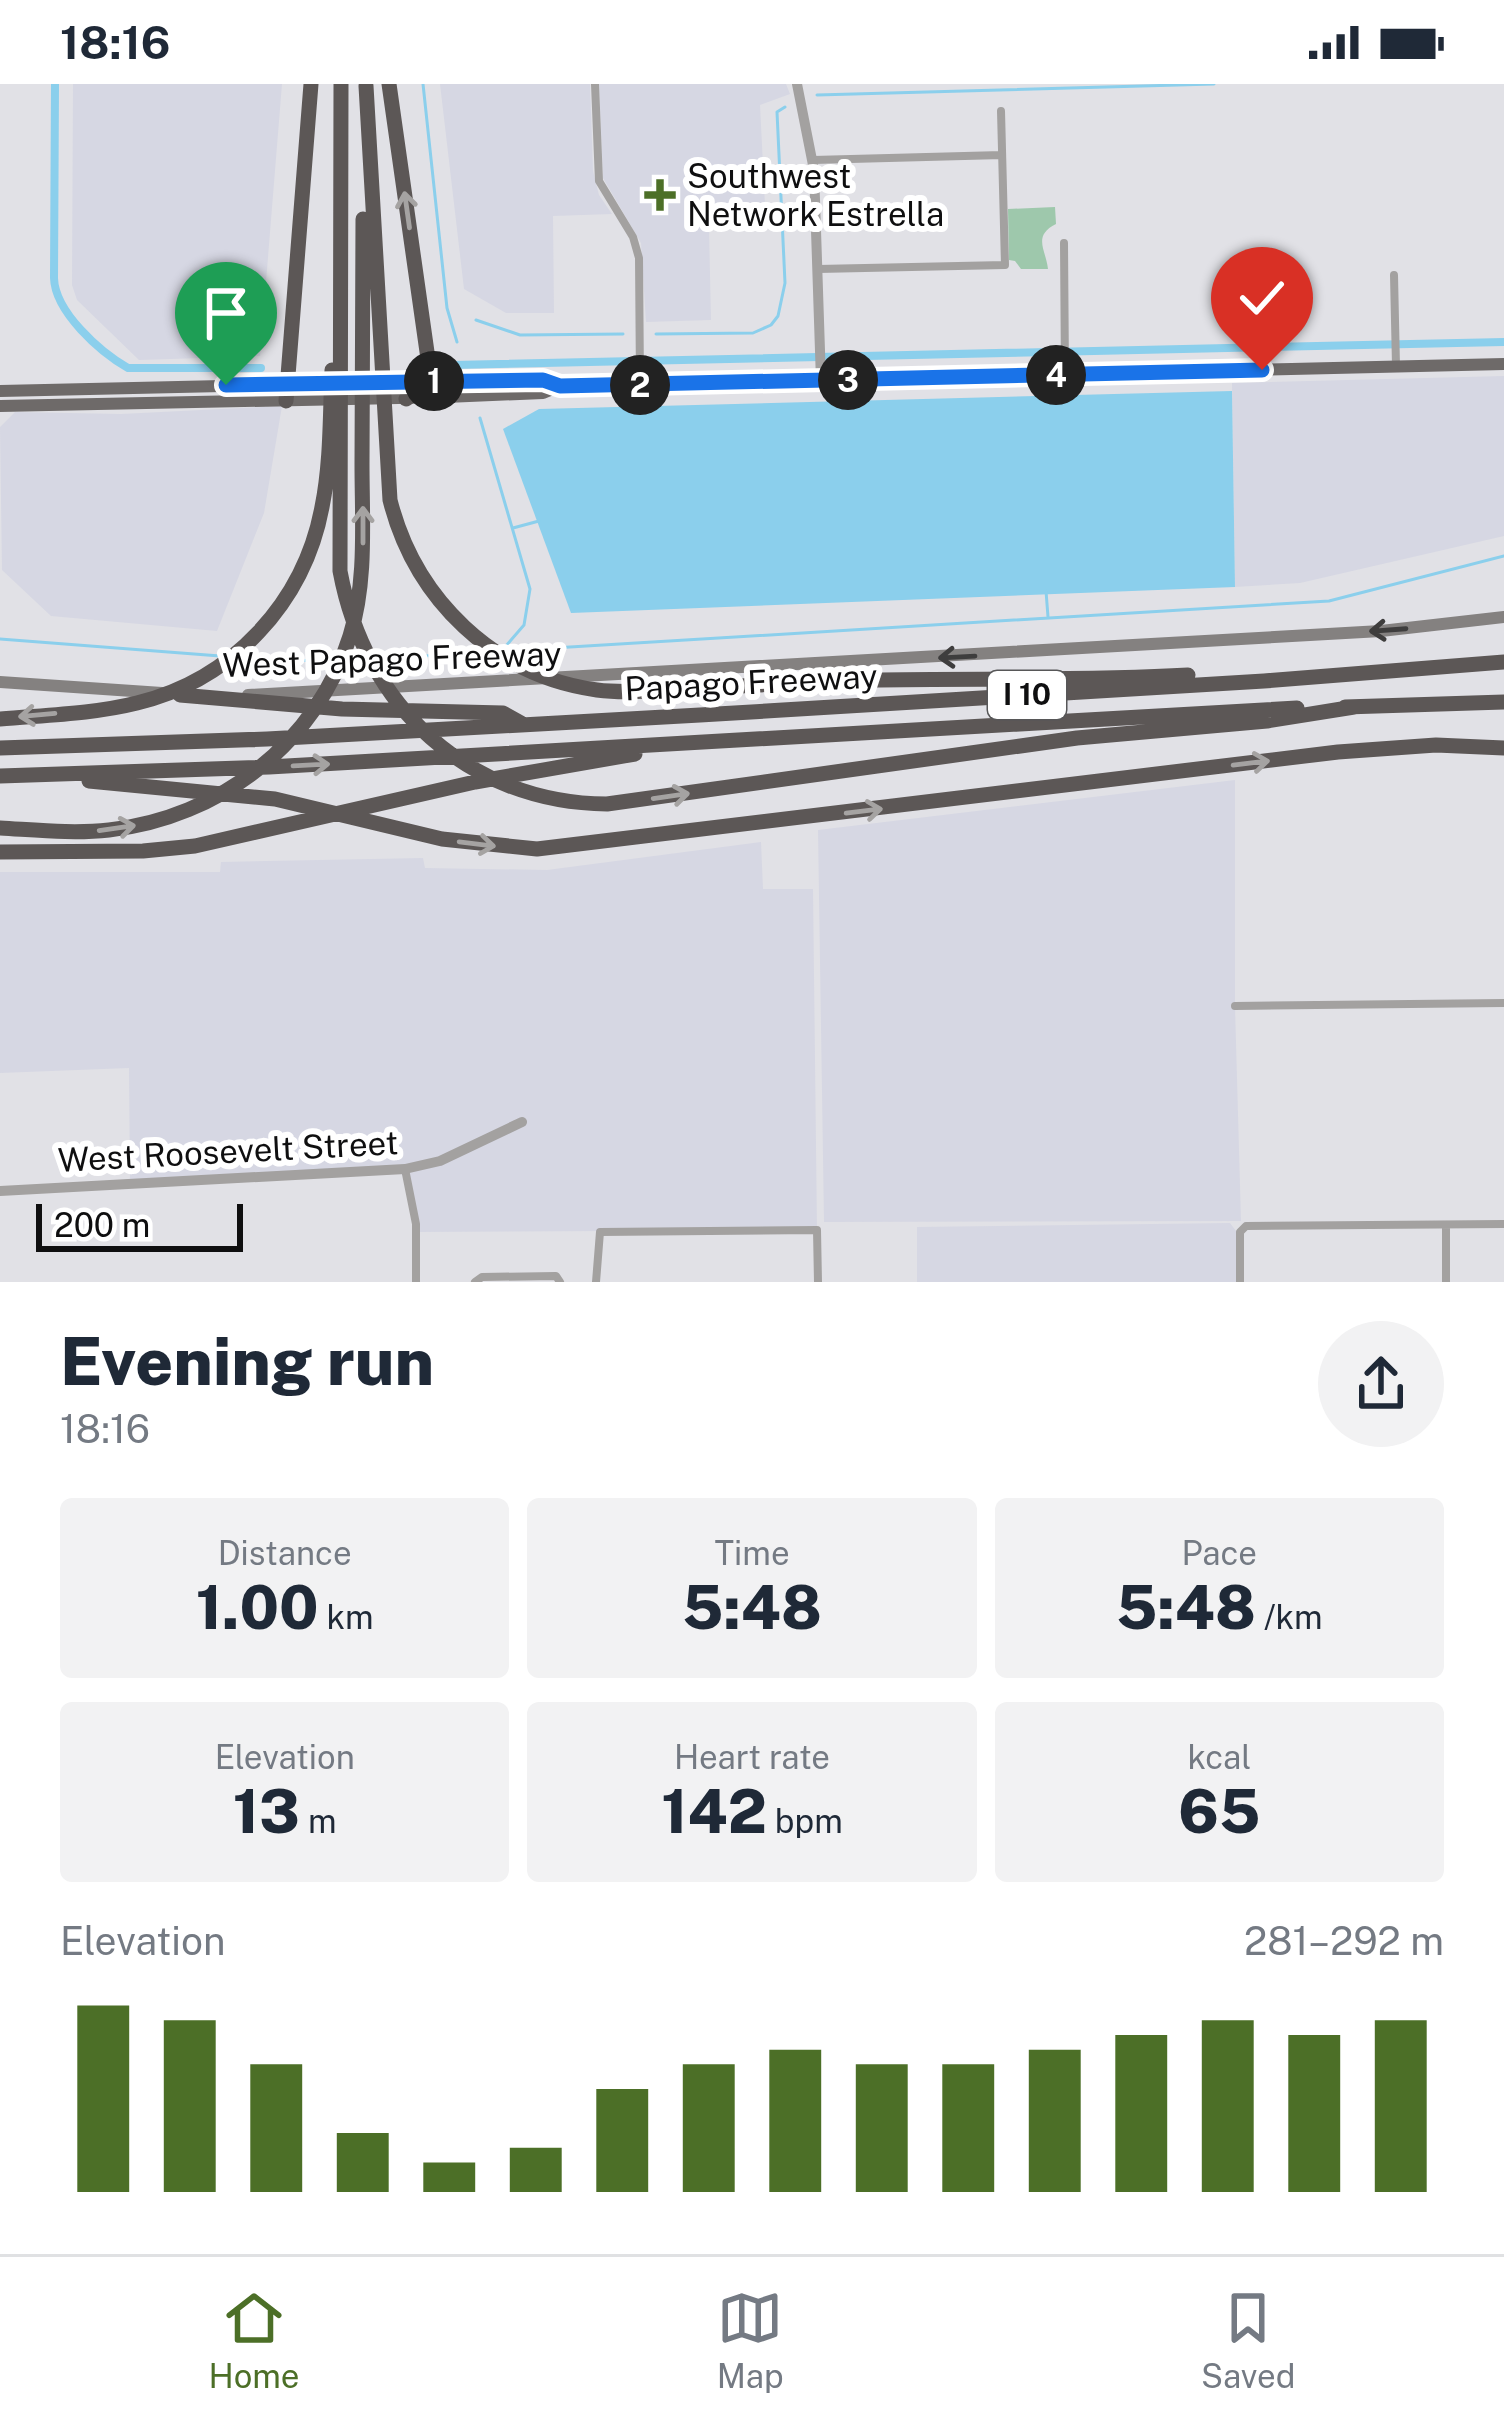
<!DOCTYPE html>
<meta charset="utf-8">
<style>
body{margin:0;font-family:"Public Sans",sans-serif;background:#f2f2f3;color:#1f2937;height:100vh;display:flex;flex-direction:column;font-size:45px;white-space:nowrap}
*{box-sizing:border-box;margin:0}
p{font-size:39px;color:#747a83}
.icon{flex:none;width:66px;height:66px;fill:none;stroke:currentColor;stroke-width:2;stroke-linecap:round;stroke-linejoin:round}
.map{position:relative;height:1198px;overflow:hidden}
.side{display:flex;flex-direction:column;background:#fff;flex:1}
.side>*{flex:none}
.scale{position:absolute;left:36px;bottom:30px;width:207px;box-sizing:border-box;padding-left:12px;border:6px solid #0f0f10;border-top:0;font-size:33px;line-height:42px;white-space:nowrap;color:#0f0f10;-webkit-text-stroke:9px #fff;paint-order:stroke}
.pin{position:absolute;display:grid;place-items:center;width:102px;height:102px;color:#fff;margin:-123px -51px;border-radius:50% 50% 50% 0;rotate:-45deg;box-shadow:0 0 12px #0007}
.pin .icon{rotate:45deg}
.km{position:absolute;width:60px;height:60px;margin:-30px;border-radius:50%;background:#222;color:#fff;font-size:33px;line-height:60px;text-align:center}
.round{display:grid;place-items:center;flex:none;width:126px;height:126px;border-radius:63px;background:#f2f2f3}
.overview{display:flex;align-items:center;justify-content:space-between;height:204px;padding:0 60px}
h1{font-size:66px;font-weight:800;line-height:90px}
.metrics{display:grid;grid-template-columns:repeat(3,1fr);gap:18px;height:204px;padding:12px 60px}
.metrics div{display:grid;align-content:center;border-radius:12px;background:#f2f2f3;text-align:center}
.metrics b{font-size:60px;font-weight:800}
.metrics small{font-size:33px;font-weight:400}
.metrics p{font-size:33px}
.chart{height:336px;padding:24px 60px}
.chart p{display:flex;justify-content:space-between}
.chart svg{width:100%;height:216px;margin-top:12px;stroke:#4c6f27;stroke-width:6}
.status{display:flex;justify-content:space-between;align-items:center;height:84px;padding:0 60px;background:#fff;direction:ltr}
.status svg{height:33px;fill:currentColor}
.dock{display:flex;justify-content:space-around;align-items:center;height:168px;border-top:3px solid #e0e1e3;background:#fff;font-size:33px;color:#747a83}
.dock a{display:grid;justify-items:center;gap:6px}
.dock .on{color:#4c6f27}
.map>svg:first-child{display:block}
.built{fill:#d6d7e3}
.green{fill:#9ec8ac}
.water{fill:#8bcfec}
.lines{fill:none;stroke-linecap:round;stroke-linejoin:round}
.stream{stroke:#8bcfec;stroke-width:3}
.canal{stroke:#8bcfec;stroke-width:8}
.minor{stroke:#a3a1a0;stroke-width:8}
.tertiary{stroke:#a3a1a0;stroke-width:10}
.secondary{stroke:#848180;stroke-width:12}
.primary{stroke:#6e6a69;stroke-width:12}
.motorway{stroke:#5c5756;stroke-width:15}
.oneway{stroke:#a5a3a2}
.oneway2{stroke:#3e3d3d}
.route-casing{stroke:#fff;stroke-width:24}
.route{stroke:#1a73e8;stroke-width:15}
.poi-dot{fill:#4c6f27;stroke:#fff;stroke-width:4.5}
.labels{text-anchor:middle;stroke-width:12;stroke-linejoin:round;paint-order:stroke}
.shield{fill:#fff;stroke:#575758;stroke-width:3}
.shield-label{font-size:30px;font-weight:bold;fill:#0f0f10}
.poi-label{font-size:33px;fill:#0f0f10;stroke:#fff;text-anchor:start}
.street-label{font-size:33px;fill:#0f0f10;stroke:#fff}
</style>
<div class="status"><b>18:16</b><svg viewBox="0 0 49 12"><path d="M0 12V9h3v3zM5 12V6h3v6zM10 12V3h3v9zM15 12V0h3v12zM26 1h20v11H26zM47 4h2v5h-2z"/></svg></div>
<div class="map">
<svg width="1504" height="1198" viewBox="0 0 1504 1198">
<rect width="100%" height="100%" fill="#e1e1e6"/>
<path class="built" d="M73,0H282L260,272L139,276L77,216L72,201Z
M440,0H590L593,87L599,111L612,130L553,132L554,229H506L464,205Z
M599,0H786L790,10L760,21L766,142L709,145L711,236L646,238L641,159L603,94Z
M1504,292V452L1300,499L1235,503L1232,299Z
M282,322L264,429L217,547L51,532L2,486L0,343L15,328L121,330Z
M1235,696V923L1241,1137L824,1138L818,746Z
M761,758L763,805H813L817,1146L416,1148L405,1086L130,1100L129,984L0,989V788H220L221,778L423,774L425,784L547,786Z
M1230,1139L1236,1147L1237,1198H917V1143Z"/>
<path class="green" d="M1055,123L1056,140C1032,152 1046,166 1048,185H1021L1015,177L1009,176L1008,125Z"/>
<path class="water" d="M1232,307L1235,503L571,529L503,345L539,325Z"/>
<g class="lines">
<path class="stream" d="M423,0L447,224L457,258
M817,11L1214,0
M476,236L520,251L623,250
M656,250L753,249L771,241L778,232L785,199L777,28L785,23
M480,334L530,505L524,541L505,563
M513,444L539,437
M1046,507L1048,533
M0,555L220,572
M505,567L1329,517L1504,472
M242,573L334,578
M379,575L484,568"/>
<path class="canal" d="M55,0L54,194C55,228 100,268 128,284H261
M452,281L1504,258"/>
<path class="minor" d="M595,0L599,97L633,153L639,174L640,299
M813,76L1002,71
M1064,159L1065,290
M818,185L1005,181L1001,27
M1394,191L1396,282
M1235,922L1504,919
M405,1085L416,1140V1198
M1446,1141V1198
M475,1198L482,1193L556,1192L560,1198
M596,1198L600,1148L817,1146L818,1198
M1240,1198V1148L1246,1142L1504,1140"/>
<path class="tertiary" d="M797,0L814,86L821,297
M0,1107L405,1085L440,1077L522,1038"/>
<path class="secondary" d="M0,598L162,609
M248,611L1381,547L1504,533"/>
<path class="primary" d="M0,307L488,296H543L559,302
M0,322L446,313L543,309L560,302L1504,280"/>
<path class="motorway" d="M341,0L340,487C365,622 468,719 607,720L1077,654L1267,637L1354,623
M389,0L430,289L425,302L406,315
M366,2L390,416C415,515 494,592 597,606C627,610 658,606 688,605C749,602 809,597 870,596C976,594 1082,597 1188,591
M286,317L311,0
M180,611L342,625L503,629L521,639
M1345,623L1504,618
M0,635C45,631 93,630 137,619C232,596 304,519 322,423C331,379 330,331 332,286
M0,664L267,655L700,631L1264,597L1504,578
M0,692L269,683L1297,624
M89,697L275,715L442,755L537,765L1338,668L1436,661L1504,664
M0,744C36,746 73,750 109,746C219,734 317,659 350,552C367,497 362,438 362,380C362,299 362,217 363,135
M0,768L143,767L195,762L475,698L635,670"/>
</g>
<defs><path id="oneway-shaft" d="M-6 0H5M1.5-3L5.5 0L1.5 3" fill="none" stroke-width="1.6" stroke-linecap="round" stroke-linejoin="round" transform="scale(3)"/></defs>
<g class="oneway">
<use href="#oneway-shaft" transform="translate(407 126) rotate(-98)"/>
<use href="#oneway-shaft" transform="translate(363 441) rotate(-90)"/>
<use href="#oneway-shaft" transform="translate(37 631) rotate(175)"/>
<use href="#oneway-shaft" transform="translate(1251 679) rotate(-7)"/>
<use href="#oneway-shaft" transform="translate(311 681) rotate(-3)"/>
<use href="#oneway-shaft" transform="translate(671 712) rotate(-8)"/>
<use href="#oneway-shaft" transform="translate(864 727) rotate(-7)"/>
<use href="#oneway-shaft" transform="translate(117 744) rotate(-8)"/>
<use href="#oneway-shaft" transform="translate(477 760) rotate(7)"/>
</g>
<g class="oneway2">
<use href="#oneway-shaft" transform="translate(1388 546) rotate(176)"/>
<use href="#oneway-shaft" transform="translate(957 573) rotate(177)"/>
</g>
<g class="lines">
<g class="route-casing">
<path id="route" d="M226,301L543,296L560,302L1262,286"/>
</g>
<use href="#route" class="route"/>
</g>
<path class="poi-dot" d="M654 93h12v12h12v12h-12v12h-12v-12h-12v-12h12z"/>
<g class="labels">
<rect class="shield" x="988" y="587" width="78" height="48" rx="9"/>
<g class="shield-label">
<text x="1027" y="621">I 10</text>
</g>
<g class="poi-label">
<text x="687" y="104">Southwest<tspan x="687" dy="38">Network Estrella</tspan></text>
</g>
<g class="street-label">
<text transform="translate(392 575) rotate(-2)" y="12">West Papago Freeway</text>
<text transform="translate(751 598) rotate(-3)" y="12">Papago Freeway</text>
<text transform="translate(228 1067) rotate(-3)" y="12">West Roosevelt Street</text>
</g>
</g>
</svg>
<div class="scale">200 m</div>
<div class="pin" style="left:226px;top:301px;background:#1e9e55"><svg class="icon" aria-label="arrive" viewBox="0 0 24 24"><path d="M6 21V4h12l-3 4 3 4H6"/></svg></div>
<div class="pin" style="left:1262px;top:286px;background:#d93025"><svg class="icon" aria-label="check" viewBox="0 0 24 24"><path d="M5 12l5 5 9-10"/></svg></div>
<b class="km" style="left:434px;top:297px">1</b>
<b class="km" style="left:640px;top:301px">2</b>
<b class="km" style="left:848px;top:296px">3</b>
<b class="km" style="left:1056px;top:291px">4</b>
</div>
<section class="side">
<div class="overview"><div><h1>Evening run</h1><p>18:16</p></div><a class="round"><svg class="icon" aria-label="share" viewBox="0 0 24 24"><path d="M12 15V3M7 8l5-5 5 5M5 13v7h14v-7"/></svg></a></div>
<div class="metrics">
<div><p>Distance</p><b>1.00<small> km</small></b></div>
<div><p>Time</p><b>5:48</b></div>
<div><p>Pace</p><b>5:48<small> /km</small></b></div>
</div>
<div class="metrics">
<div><p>Elevation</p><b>13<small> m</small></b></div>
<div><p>Heart rate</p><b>142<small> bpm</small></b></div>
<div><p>kcal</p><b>65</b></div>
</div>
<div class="chart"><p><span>Elevation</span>281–292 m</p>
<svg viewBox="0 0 160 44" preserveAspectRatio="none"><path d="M5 44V6M15 44V9M25 44V18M35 44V32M45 44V38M55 44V35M65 44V23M75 44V18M85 44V15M95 44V18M105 44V18M115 44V15M125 44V12M135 44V9M145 44V12M155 44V9"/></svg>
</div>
</section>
<nav class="dock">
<a class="on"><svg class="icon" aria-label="home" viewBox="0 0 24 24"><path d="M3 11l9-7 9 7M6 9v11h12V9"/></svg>Home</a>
<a><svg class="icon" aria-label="map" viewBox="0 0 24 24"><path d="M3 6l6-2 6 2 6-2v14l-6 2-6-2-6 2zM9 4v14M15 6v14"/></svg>Map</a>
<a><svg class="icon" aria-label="saved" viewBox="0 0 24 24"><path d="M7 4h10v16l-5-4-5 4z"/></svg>Saved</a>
</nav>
